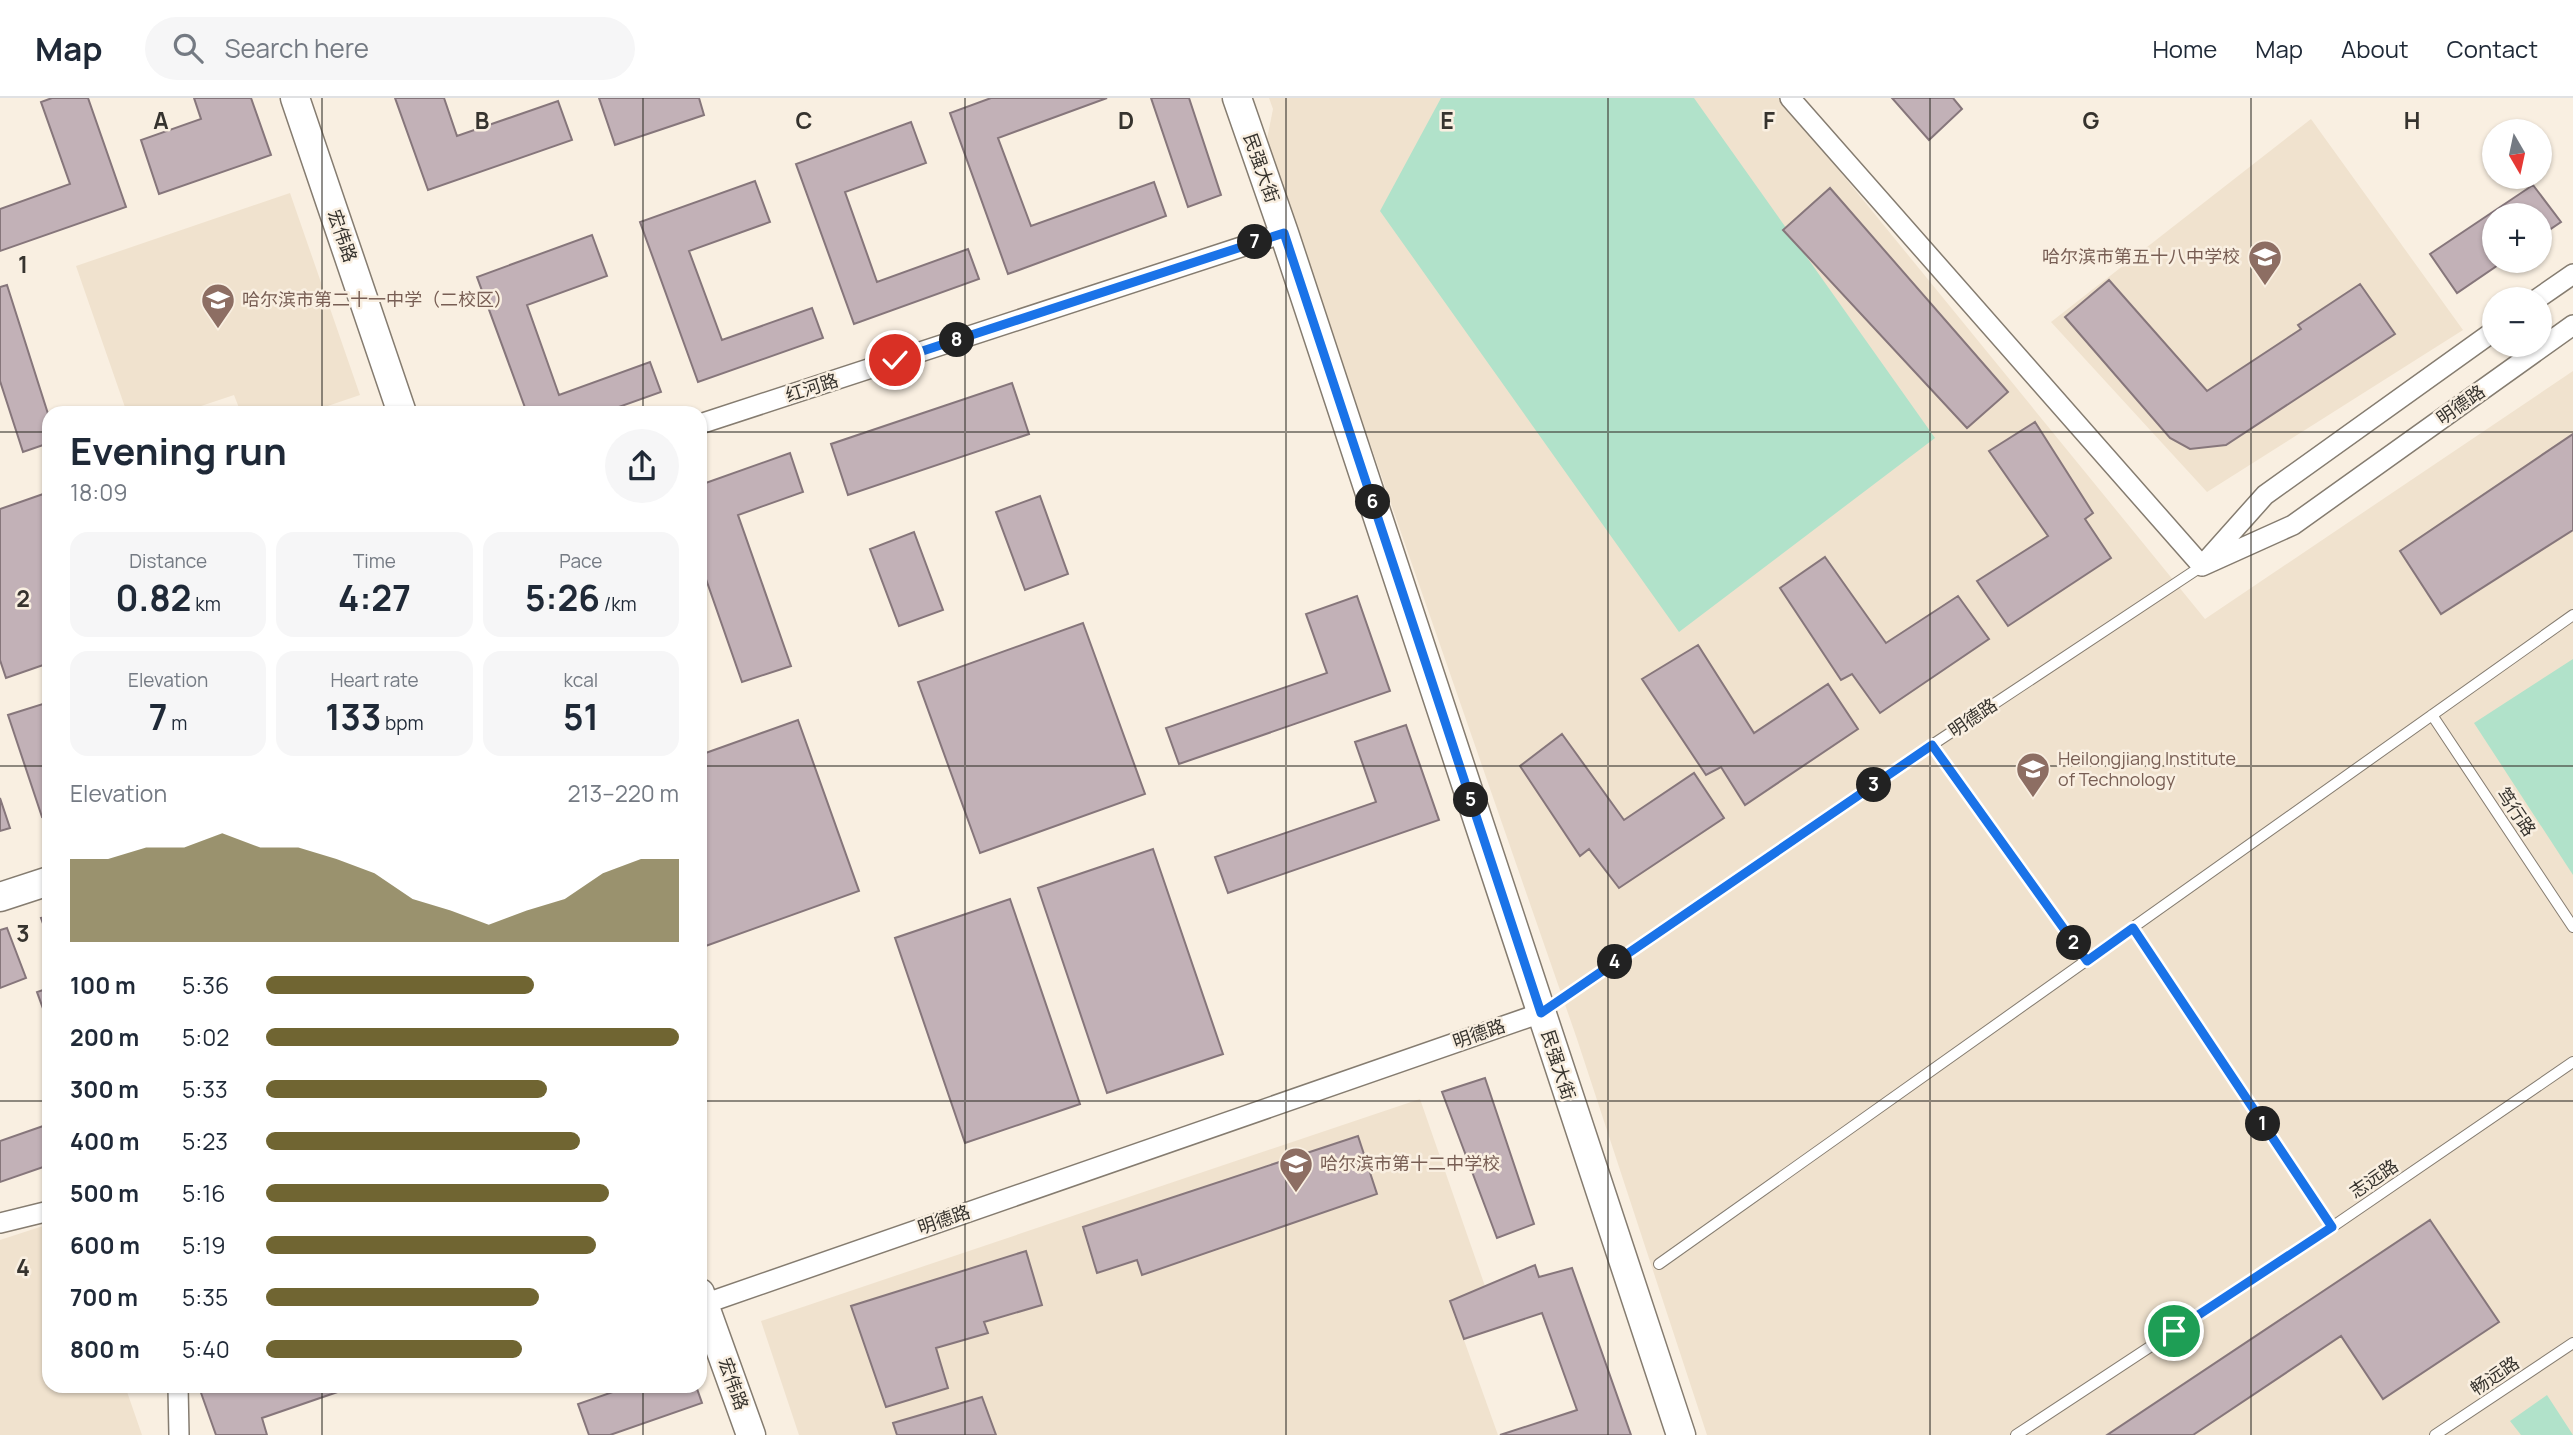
<!DOCTYPE html>
<meta charset="utf-8">
<style>
body{margin:0;font-family:Manrope,"Noto Sans SC",sans-serif;background:#f6f6f7;color:#1f2937;height:100vh;display:flex;flex-direction:column;font-size:26px;white-space:nowrap}
*{box-sizing:border-box;margin:0}
p{font-size:23px;color:#747a83}
.icon{flex:none;width:38px;height:38px;fill:none;stroke:currentColor;stroke-width:2;stroke-linecap:round;stroke-linejoin:round}
.map{position:relative;flex:1;overflow:hidden}
.side{position:absolute;left:42px;top:308px;width:665px;height:987px;display:flex;flex-direction:column;background:#fff;border-radius:21px;box-shadow:0 2px 5px #0004}
.side>*{flex:none}
.needle{width:46px;rotate:171deg}
.tools{position:absolute;left:2482px;top:21px;display:grid;gap:14px}
.tools a{display:grid;place-items:center;width:70px;height:70px;border-radius:50%;background:#fff;box-shadow:0 2px 5px #0004;font-size:35px}
.pin{position:absolute;display:grid;place-items:center;width:60px;height:60px;color:#fff;margin:-30px;border:4px solid #fff;border-radius:50%;box-shadow:0 2px 7px #0007}
.km{position:absolute;width:35px;height:35px;margin:-18px;border-radius:50%;background:#222;color:#fff;font-size:19px;line-height:35px;text-align:center}
.round{display:grid;place-items:center;flex:none;width:74px;height:74px;border-radius:37px;background:#f6f6f7}
.head{display:flex;align-items:center;justify-content:space-between;height:119px;padding:0 28px}
h1{font-size:38px;font-weight:700;line-height:52px}
.metrics{display:grid;grid-template-columns:repeat(3,1fr);gap:10px;height:119px;padding:7px 28px}
.metrics div{display:grid;align-content:center;border-radius:18px;background:#f6f6f7;text-align:center}
.metrics b{font-size:35px;font-weight:700}
.metrics small{font-size:19px;font-weight:400}
.metrics p{font-size:19px}
.chart{height:196px;padding:14px 28px}
.chart p{display:flex;justify-content:space-between}
.chart svg{width:100%;height:126px;margin-top:7px;fill:#706532;opacity:.7}
ul{padding:0 28px;list-style:none;font-size:23px}
li{display:grid;grid-template-columns:112px 84px 1fr;align-items:center;height:52px}
li i{height:18px;border-radius:9px;background:#706532}
header{display:flex;align-items:center;gap:42px;box-sizing:border-box;height:98px;padding:0 35px;background:#fff;border-bottom:2px solid #e0e1e3}
header strong{font-size:33px}
nav{display:flex;gap:38px;margin-inline-start:auto;font-size:24px}
.search{width:490px;height:63px;background:#f6f6f7;display:flex;align-items:center;gap:18px;box-sizing:border-box;padding:0 24px;border-radius:38px;color:#747a83;font-size:26px}
.map>svg:first-child{display:block}
.built{fill:#f0e2ce}
.park{fill:#b1e2ca}
.building{fill:#c2b1b7;stroke:#86767b;stroke-width:2}
.lines{fill:none;stroke-linecap:round;stroke-linejoin:round}
.lane-casing{stroke:#857c70;stroke-width:12}
.street-casing{stroke:#857c70;stroke-width:22}
.secondary-casing{stroke:#857c70;stroke-width:31}
.lane{stroke:#fff;stroke-width:10}
.street{stroke:#fff;stroke-width:19}
.secondary{stroke:#fff;stroke-width:28}
.route-casing{stroke:#fff;stroke-width:14}
.route{stroke:#1a73e8;stroke-width:9}
.grid{fill:none;stroke:#36332e;stroke-width:2;stroke-opacity:0.55}
.labels{text-anchor:middle;stroke-width:5;stroke-linejoin:round;paint-order:stroke}
.street-label{font-size:18px;fill:#36332e;stroke:#f9efe1}
.education-label{font-size:18px;fill:#785e54;stroke:#f9efe1;text-anchor:start}
.grid-label{font-size:23px;text-anchor:middle;font-weight:bold;fill:#36332e;stroke:#f9efe1;stroke-width:5;stroke-linejoin:round;paint-order:stroke}
</style>
<header>
<strong>Map</strong>
<div class="search"><svg class="icon" aria-label="search" viewBox="0 0 24 24"><circle cx="10" cy="10" r="6"/><path d="M15 15l6 6"/></svg>Search here</div>
<nav><a>Home</a><a>Map</a><a>About</a><a>Contact</a></nav>
</header>
<div class="map">
<svg width="2573" height="1337" viewBox="0 0 2573 1337">
<rect width="100%" height="100%" fill="#f9efe1"/>
<path class="built" d="M1269,0H1780L2205,521L2573,273V1337H1707L1577,941L1266,46L1273,11Z
M2311,21L2463,232L2207,394L2051,224Z
M290,95L360,297L307,315H241L234,297L180,315H127L76,168Z
M1420,1001L1486,1191L1450,1203L1498,1337H799L761,1223Z
M49,1126V1288H125L142,1337H0V1142Z"/>
<path class="park" d="M1441,0H1694L1935,340L1679,534L1380,113Z
M2573,561V777L2474,625Z
M2547,1297L2573,1337H2521L2510,1323Z"/>
<path class="building" d="M52,0H88L126,109L0,153V111L70,86L41,4Z
M194,0H251L271,57L159,96L141,42L201,21Z
M395,0H444L457,38L558,3L572,42L428,92Z
M599,0H699L704,17L615,47Z
M991,0H1107L998,40L1031,128L1154,84L1166,118L1008,176L950,15Z
M1151,0H1189L1221,97L1188,109Z
M1892,0H1953L1962,11L1929,42Z
M911,24L926,65L845,94L877,184L968,151L979,181L854,226L796,66Z
M755,83L770,124L689,153L722,242L812,210L823,240L698,284L640,124Z
M2533,87L2561,124L2539,139V117H2494V163H2504L2457,195L2430,156Z
M1830,90L2008,294L1967,330L1783,132Z
M592,137L607,178L527,207L559,297L650,264L661,294L602,315H527L477,179Z
M2109,182L2207,293L2301,231L2298,227L2360,186L2395,236L2226,347L2190,351L2170,340L2065,219Z
M7,187L49,319V345L23,354L0,283V189Z
M1012,285L1029,336L848,397L831,346Z
M2035,324L2093,415L2085,421L2111,460L2008,528L1977,483L2048,438L1989,353Z
M2573,336V432L2441,516L2400,453Z
M790,355L803,394L738,417L791,568L742,584L700,464V387Z
M49,394V565L6,580L0,562V411Z
M1040,398L1068,476L1025,492L996,414Z
M914,434L943,512L899,528L870,451Z
M1825,459L1886,545L1958,498L1989,541L1880,615L1852,576L1841,582L1780,490Z
M1357,498L1390,593L1179,666L1166,630L1327,575L1306,516Z
M1083,525L1145,696L980,755L918,584Z
M1698,547L1754,635L1828,586L1858,631L1745,707L1721,669L1706,677L1642,581Z
M49,604V716L42,719L8,617Z
M798,622L859,793L700,850V657Z
M1406,627L1439,722L1228,795L1215,759L1376,704L1355,644Z
M1562,636L1624,722L1694,675L1724,720L1619,790L1589,751L1580,758L1520,668Z
M0,700L10,730L0,733Z
M1153,751L1223,956L1107,995L1038,790Z
M1010,801L1080,1006L965,1045L895,840Z
M49,818V843L41,820Z
M7,830L26,880L0,890V832Z
M49,890V927L37,894Z
M1485,980L1534,1126L1497,1140L1442,994Z
M49,1026V1067L0,1084V1043Z
M1358,1038L1377,1096L1142,1177L1137,1162L1097,1175L1083,1129Z
M2430,1122L2499,1224L2383,1301L2341,1238L2193,1337H2107Z
M1026,1153L1042,1207L984,1224L988,1235L936,1250L948,1290L886,1309L851,1208Z
M1535,1167L1539,1179L1572,1170L1631,1337H1500L1577,1312L1542,1215L1464,1241L1450,1203Z
M212,1288H355L262,1320L267,1337H216L200,1292Z
M630,1288H696L702,1305L610,1337H589L578,1306Z
M982,1299L996,1337H897L893,1325Z"/>
<g class="lines">
<g class="lane-casing">
<path id="lane" d="M2432,617L2573,829
M1932,647L2087,863
M2133,830L2332,1129
M1544,913L1932,647L2202,468
M1659,1166L2573,517
M2016,1337L2332,1129L2573,964
M2435,1337L2573,1245"/>
</g>
<g class="street-casing">
<path id="street" d="M1790,0L2202,468
M2537,201L2573,176
M700,326L1284,135
M2207,462L2265,397L2494,233
M2202,468L2293,427L2573,227
M0,1125L49,1113
M704,1206L1541,915
M178,1288L179,1337"/>
</g>
<g class="secondary-casing">
<path id="secondary" d="M295,0L402,315
M1237,0L1284,135L1681,1337
M0,799L49,783
M700,1195L751,1337"/>
</g>
<use href="#lane" class="lane"/>
<use href="#street" class="street"/>
<use href="#secondary" class="secondary"/>
</g>
<g class="lines">
<g class="route-casing">
<path id="route" d="M895,262L1284,135L1541,915L1932,647L2087,863L2133,830L2332,1129L2174,1233"/>
</g>
<use href="#route" class="route"/>
</g>
<path class="grid" d="M322,0V315M643,0V315M965,0V1337M1286,0V1337M1608,0V1337M1930,0V1337M2251,0V1337M0,334H49M700,334H2573M0,668H49M700,668H2573M0,1003H49M700,1003H2573M322,1288V1337M643,1288V1337"/>
<defs>
<g id="school-pin" transform="scale(1.75)"><path d="M0 17L-7.5 6A9.5 9.5 0 1 1 7.5 6Z" fill="#8d6e63" stroke="#f9efe1"/><path d="M0-5L7-2L0 1L-7-2ZM-4 1L0 2.5L4 1V4Q0 6-4 4Z" fill="#fff"/></g>
<g id="university-pin" transform="scale(1.75)"><path d="M0 17L-7.5 6A9.5 9.5 0 1 1 7.5 6Z" fill="#8d6e63" stroke="#f9efe1"/><path d="M0-5L7-2L0 1L-7-2ZM-4 1L0 2.5L4 1V4Q0 6-4 4Z" fill="#fff"/></g>
</defs>
<g fill-rule="evenodd">
<use href="#school-pin" x="2265" y="159"/>
<use href="#school-pin" x="218" y="202"/>
<use href="#university-pin" x="2033" y="671"/>
<use href="#school-pin" x="1296" y="1066"/>
</g>
<g class="labels">
<g class="street-label">
<text transform="translate(1261 70) rotate(71)" y="6">民强大街</text>
<text transform="translate(342 138) rotate(71)" y="6">宏伟路</text>
<text transform="translate(812 290) rotate(-18)" y="6">红河路</text>
<text transform="translate(2461 307) rotate(-35)" y="6">明德路</text>
<text transform="translate(1973 620) rotate(-34)" y="6">明德路</text>
<text transform="translate(2516 714) rotate(56)" y="6">笃行路</text>
<text transform="translate(1479 936) rotate(-19)" y="6">明德路</text>
<text transform="translate(1558 967) rotate(72)" y="6">民强大街</text>
<text transform="translate(2374 1081) rotate(-34)" y="6">志远路</text>
<text transform="translate(944 1122) rotate(-19)" y="6">明德路</text>
<text transform="translate(2495 1278) rotate(-34)" y="6">畅远路</text>
<text transform="translate(733 1286) rotate(70)" y="6">宏伟路</text>
</g>
<g class="education-label">
<text x="2240" y="165" text-anchor="end">哈尔滨市第五十八中学校</text>
<text x="242" y="208">哈尔滨市第二十一中学（二校区）</text>
<text x="2058" y="667">Heilongjiang Institute<tspan x="2058" dy="21">of Technology</tspan></text>
<text x="1320" y="1072">哈尔滨市第十二中学校</text>
</g>
</g>
<g class="grid-label">
<text x="161" y="31">A</text>
<text x="482" y="31">B</text>
<text x="804" y="31">C</text>
<text x="1126" y="31">D</text>
<text x="1447" y="31">E</text>
<text x="1769" y="31">F</text>
<text x="2091" y="31">G</text>
<text x="2412" y="31">H</text>
<text x="23" y="175">1</text>
<text x="23" y="509">2</text>
<text x="23" y="844">3</text>
<text x="23" y="1178">4</text>
</g>
</svg>
<div class="tools">
<a><svg class="needle" viewBox="-14 -14 28 28"><path d="M0-13l5 13h-10z" fill="#e53935"/><path d="M0 13l5-13h-10z" fill="#747a83"/></svg></a>
<a>+</a>
<a>−</a>
</div>
<div class="pin" style="left:2174px;top:1233px;background:#1e9e55"><svg class="icon" aria-label="arrive" viewBox="0 0 24 24"><path d="M6 21V4h12l-3 4 3 4H6"/></svg></div>
<div class="pin" style="left:895px;top:262px;background:#d93025"><svg class="icon" aria-label="check" viewBox="0 0 24 24"><path d="M5 12l5 5 9-10"/></svg></div>
<b class="km" style="left:2263px;top:1026px">1</b>
<b class="km" style="left:2074px;top:845px">2</b>
<b class="km" style="left:1874px;top:687px">3</b>
<b class="km" style="left:1615px;top:864px">4</b>
<b class="km" style="left:1471px;top:702px">5</b>
<b class="km" style="left:1373px;top:404px">6</b>
<b class="km" style="left:1255px;top:144px">7</b>
<b class="km" style="left:957px;top:242px">8</b>
<section class="side">
<div class="head"><div><h1>Evening run</h1><p>18:09</p></div><a class="round"><svg class="icon" aria-label="share" viewBox="0 0 24 24"><path d="M12 15V3M7 8l5-5 5 5M5 13v7h14v-7"/></svg></a></div>
<div class="metrics">
<div><p>Distance</p><b>0.82<small> km</small></b></div>
<div><p>Time</p><b>4:27</b></div>
<div><p>Pace</p><b>5:26<small> /km</small></b></div>
</div>
<div class="metrics">
<div><p>Elevation</p><b>7<small> m</small></b></div>
<div><p>Heart rate</p><b>133<small> bpm</small></b></div>
<div><p>kcal</p><b>51</b></div>
</div>
<div class="chart"><p><span>Elevation</span>213–220 m</p>
<svg viewBox="0 0 160 44" preserveAspectRatio="none"><path d="M0 44V15L10 15L20 11L30 11L40 6L50 11L60 11L70 15L80 20L90 29L100 33L110 38L120 33L130 29L140 20L150 15L160 15V44z"/></svg>
</div>
<ul>
<li><b>100 m</b>5:36<i style="width:65%"></i></li>
<li><b>200 m</b>5:02<i style="width:100%"></i></li>
<li><b>300 m</b>5:33<i style="width:68%"></i></li>
<li><b>400 m</b>5:23<i style="width:76%"></i></li>
<li><b>500 m</b>5:16<i style="width:83%"></i></li>
<li><b>600 m</b>5:19<i style="width:80%"></i></li>
<li><b>700 m</b>5:35<i style="width:66%"></i></li>
<li><b>800 m</b>5:40<i style="width:62%"></i></li>
</ul>
</section>
</div>
